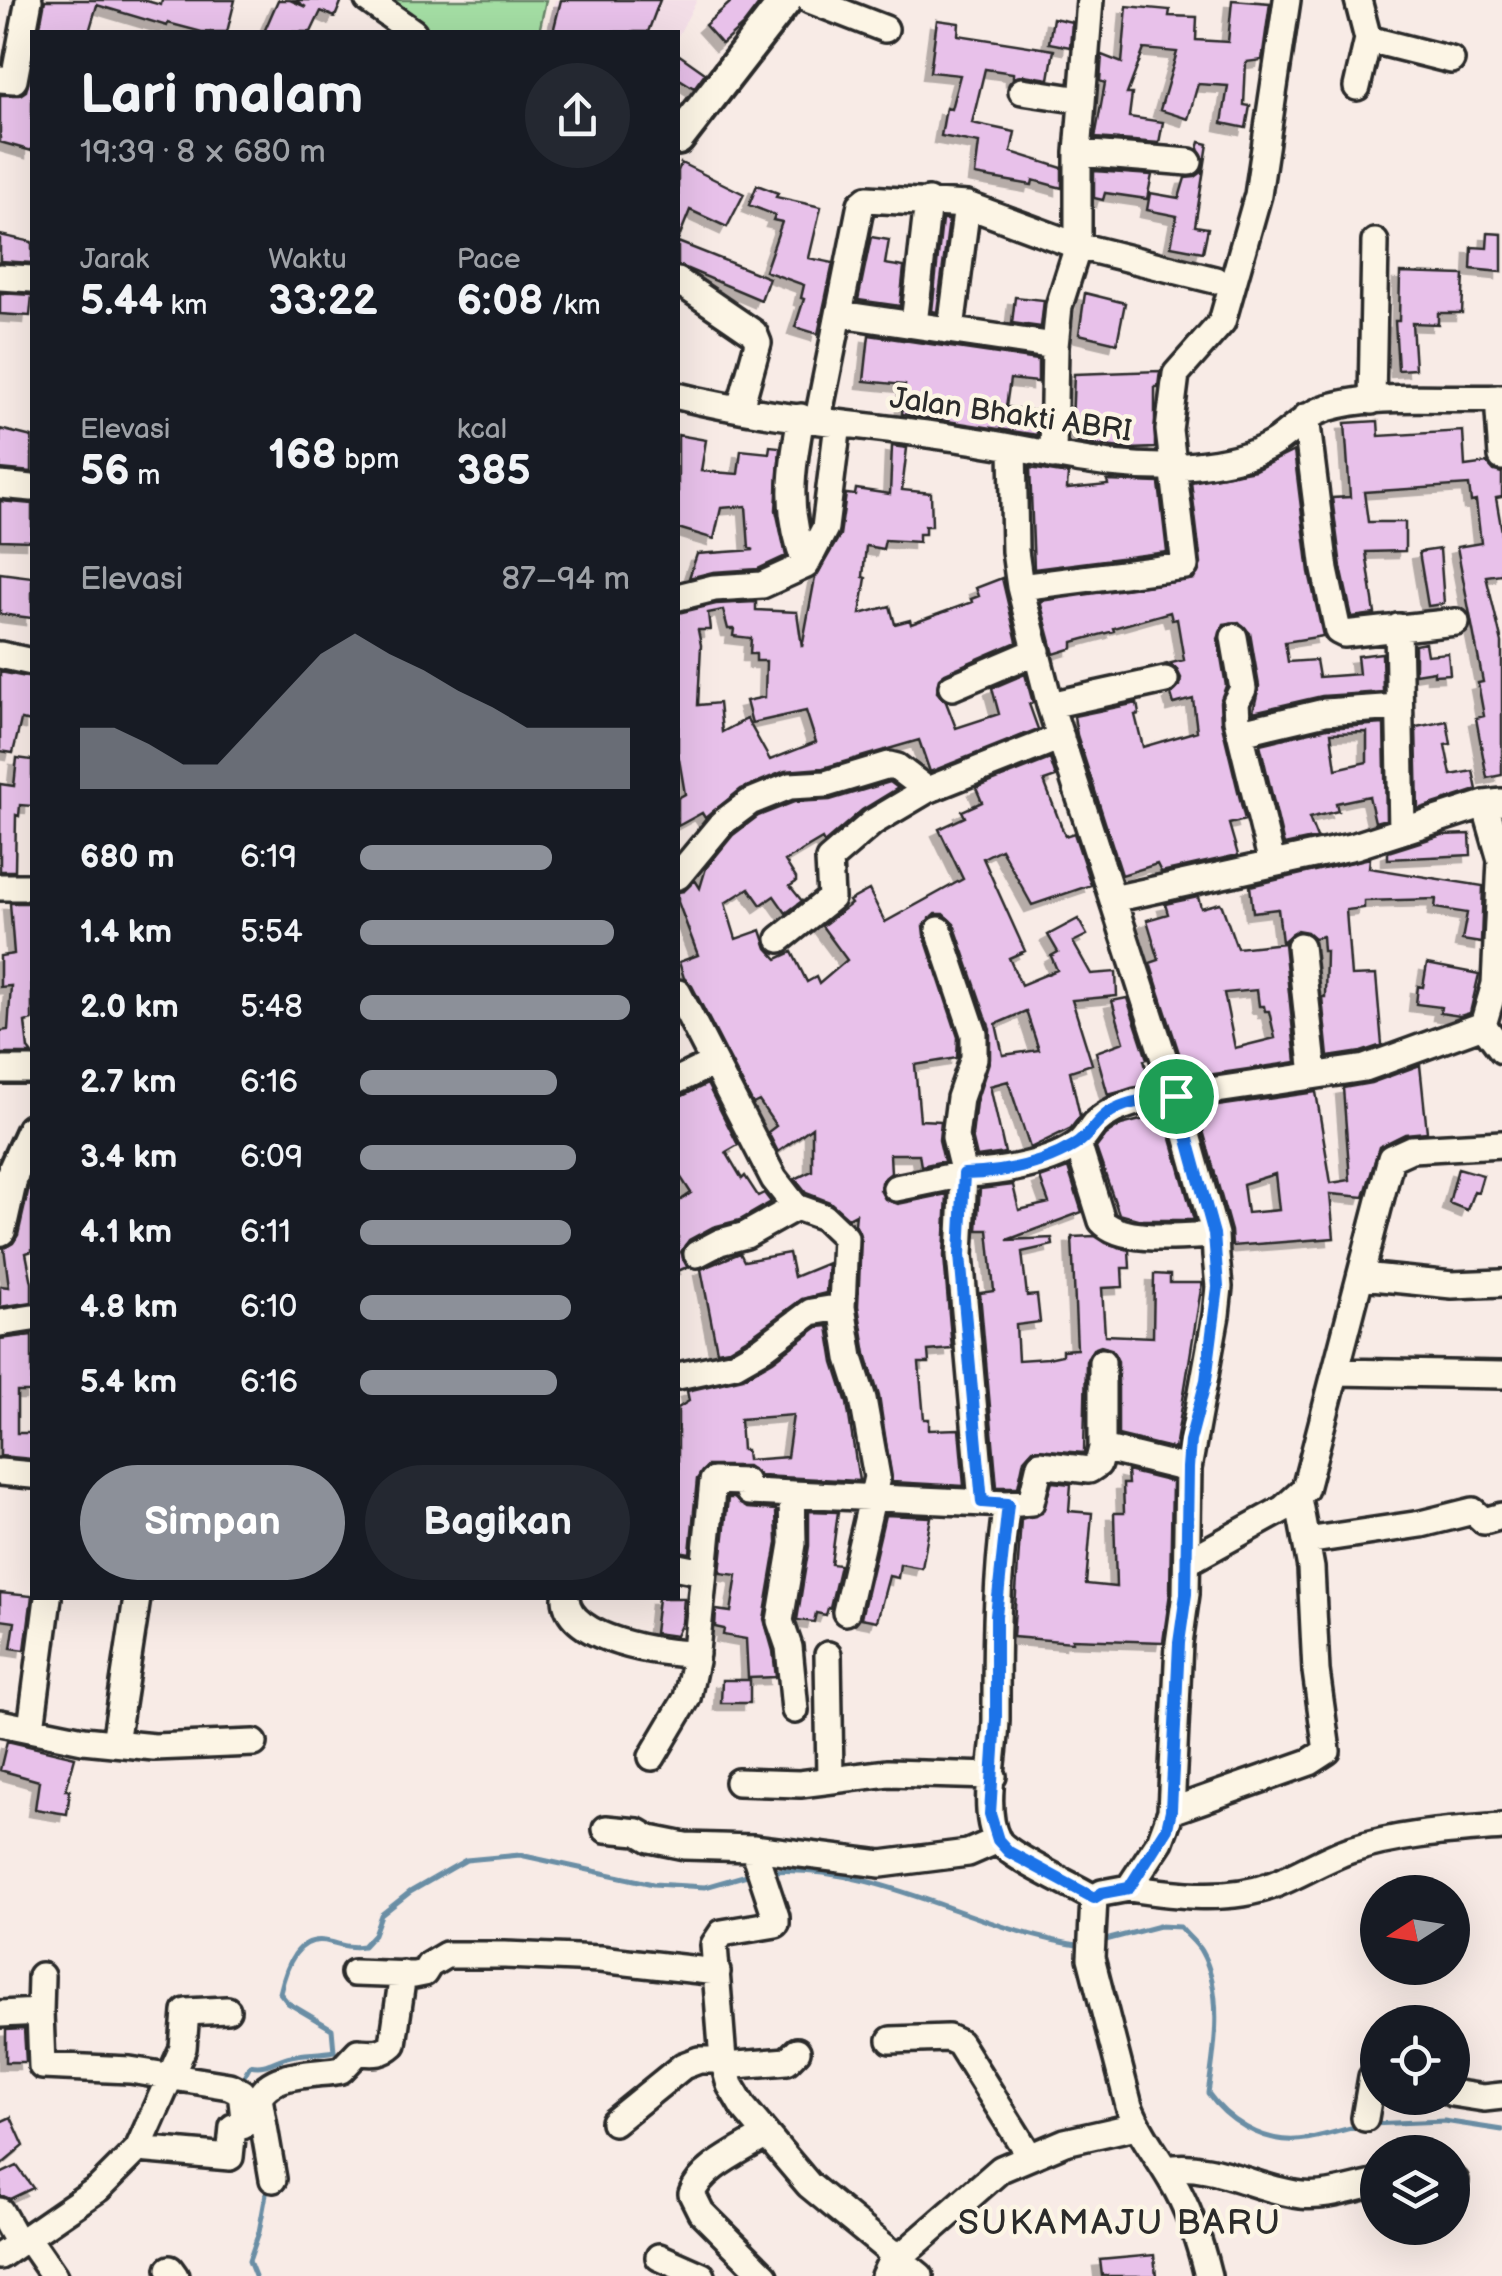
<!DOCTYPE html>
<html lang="id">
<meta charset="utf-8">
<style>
body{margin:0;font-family:"Balsamiq Sans",sans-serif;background:#242831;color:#f1f3f6;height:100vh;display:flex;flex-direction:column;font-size:38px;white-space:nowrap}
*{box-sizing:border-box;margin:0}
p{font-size:32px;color:#9ea1a6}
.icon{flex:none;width:55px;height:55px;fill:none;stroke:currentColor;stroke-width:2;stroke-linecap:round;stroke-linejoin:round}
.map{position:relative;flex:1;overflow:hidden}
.drawer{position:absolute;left:30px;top:30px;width:650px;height:1570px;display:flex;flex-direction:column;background:#171b24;border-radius:0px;box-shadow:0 10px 40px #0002}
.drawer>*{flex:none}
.needle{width:65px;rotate:258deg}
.fabs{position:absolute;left:1360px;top:1875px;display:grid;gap:20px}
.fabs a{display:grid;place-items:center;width:110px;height:110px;border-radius:50%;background:#171b24;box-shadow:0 10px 40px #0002;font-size:50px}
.pin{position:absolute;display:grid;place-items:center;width:85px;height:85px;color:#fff;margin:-42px;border:5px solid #fff;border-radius:50%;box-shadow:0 2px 10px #0007}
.round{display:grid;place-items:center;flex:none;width:105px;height:105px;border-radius:52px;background:#242831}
.summary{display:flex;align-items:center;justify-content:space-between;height:170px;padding:0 50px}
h1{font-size:55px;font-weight:700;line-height:75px}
.metrics{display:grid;grid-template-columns:repeat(3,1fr);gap:15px;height:170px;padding:10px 50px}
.metrics div{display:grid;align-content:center}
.metrics b{font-size:42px;font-weight:700}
.metrics small{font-size:28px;font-weight:400}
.metrics p{font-size:28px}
.chart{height:280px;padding:20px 50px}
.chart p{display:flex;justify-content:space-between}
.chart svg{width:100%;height:180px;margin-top:10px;fill:#8c9099;opacity:.7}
.primary-button{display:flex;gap:20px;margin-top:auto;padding:20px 50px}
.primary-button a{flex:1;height:115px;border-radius:60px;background:#8c9099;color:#fff;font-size:40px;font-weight:700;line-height:115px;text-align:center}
.primary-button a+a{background:#242831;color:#f1f3f6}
ul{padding:0 50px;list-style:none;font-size:32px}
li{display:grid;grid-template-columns:160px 120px 1fr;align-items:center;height:75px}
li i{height:25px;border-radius:12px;background:#8c9099}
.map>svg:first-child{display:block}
.built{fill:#f3dee7}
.green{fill:#a4dea4;stroke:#688468;stroke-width:2.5}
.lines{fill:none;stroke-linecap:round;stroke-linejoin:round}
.stream{stroke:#6b8ea5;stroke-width:5}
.building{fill:#e8c1ea;stroke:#2b2b2b;stroke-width:2.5;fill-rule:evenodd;filter:url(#shadow)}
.minor-casing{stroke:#2b2b2b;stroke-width:32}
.major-casing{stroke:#2b2b2b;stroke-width:38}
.minor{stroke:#fcf5e5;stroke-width:25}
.major{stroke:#fcf5e5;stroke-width:30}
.route-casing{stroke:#fff;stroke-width:20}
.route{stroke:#1a73e8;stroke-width:12}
.labels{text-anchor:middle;stroke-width:9;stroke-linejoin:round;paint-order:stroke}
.street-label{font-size:30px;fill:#2b2b2b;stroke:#fcf5e5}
.quarter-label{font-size:35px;letter-spacing:2.5px;fill:#2b2b2b;stroke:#fcf5e5}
</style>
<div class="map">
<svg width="1502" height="2276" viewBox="0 0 1502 2276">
<defs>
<filter id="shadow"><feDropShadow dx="-7" dy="7" stdDeviation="0" flood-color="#0004"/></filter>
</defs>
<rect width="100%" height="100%" fill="#f8ebe6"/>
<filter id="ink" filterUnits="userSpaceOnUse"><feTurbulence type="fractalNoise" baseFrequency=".01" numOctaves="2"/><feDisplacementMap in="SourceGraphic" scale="20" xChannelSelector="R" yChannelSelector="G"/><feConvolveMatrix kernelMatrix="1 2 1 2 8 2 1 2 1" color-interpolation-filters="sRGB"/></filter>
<g filter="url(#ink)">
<path class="built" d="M555,0H697L678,36V32H547Z"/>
<path class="green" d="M387,0H546L539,32H425Z"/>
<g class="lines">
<path class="stream" d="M770,1871C880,1864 977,1931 1083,1946
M1098,1942L1159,1926L1180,1927C1186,1935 1196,1942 1201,1951C1224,1991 1215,2049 1208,2093C1227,2120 1261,2142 1296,2140C1317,2139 1339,2130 1360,2126
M245,2085L243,2078L250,2065C267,2069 275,2059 291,2056C305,2053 319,2054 334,2051L332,2029L288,2003L280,1993C286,1967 297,1933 330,1942C343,1945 349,1948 363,1946L374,1934L381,1915L410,1892L466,1860L520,1855L653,1884L705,1887L754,1873
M1370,2124L1444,2121L1502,2130
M255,2276L249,2261L259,2232L268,2183"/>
</g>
<path class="building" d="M45,0H143L161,5L162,0H235L227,32H202L168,23L167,26L97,5L89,32H39Z
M278,0H290L306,7L295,0H342L335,17L321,11L311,32H264Z
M561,0H660L648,32H553Z
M733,0H762L743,25L722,44L705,25Z
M1232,0L1270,3L1262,60L1246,62L1244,105L1250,106L1246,128L1222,123L1228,86L1198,84L1188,119L1160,110L1177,52L1144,49L1127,94H1132L1129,117L1163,122L1159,143L1095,138L1105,83L1100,81L1102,55L1122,63L1127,6L1170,10L1169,16L1197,17L1196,40L1228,42Z
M1053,18L1072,22L1070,47L1049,43Z
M937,20L959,23L958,35L1054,50L1049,79L1024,75L1013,78V73L985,69L972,123L1015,132L1011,152L1062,168V188L1033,180L1032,185L975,175L979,143L941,136L946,108L951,109L960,75L930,72Z
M678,54L705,73L694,88L678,78Z
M32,70V151L0,142V95H20L26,91Z
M1200,142L1208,144L1195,226L1208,228L1203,252L1171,246L1177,216L1147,210L1150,193L1179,198L1185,178L1195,177L1202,172L1205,162L1198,149Z
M681,163L744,194L727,227L690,210L678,240V171Z
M1094,171L1152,175L1147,199L1105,193L1103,200L1094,198Z
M757,185L778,193L776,197L821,207L809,258L833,263L818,334L795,327L804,299L801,298L804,285L765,271L782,222L773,220L775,215L749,205Z
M942,220H949L937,312L932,311Z
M1488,233L1502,234V272L1471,269L1472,247L1487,248Z
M0,235L32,242V263L0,261Z
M871,237L889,240L885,264L904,267L900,306L858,300Z
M678,242L769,278L761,300L678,265Z
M1400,273L1464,275L1462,313H1438V324L1412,323L1415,369L1398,370L1395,321H1399Z
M0,293L32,295L30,316L0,314Z
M1085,293L1125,303L1117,343L1079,334Z
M1015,297L1044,300L1041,327L1012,323Z
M869,335L1038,360V382L1010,379L1006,407L1038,411L1037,435L902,414L905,385L864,381Z
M1160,371L1158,387H1155V448L1130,449L1078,443V424L1072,425L1074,374Z
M1378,421L1379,436L1463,431L1465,466L1487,463L1494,471L1502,473V497L1496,498L1502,532V574L1486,576L1502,643V775L1487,778L1476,718L1484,716L1478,683L1483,682L1457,547L1481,543L1476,501L1471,502L1469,485L1364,492L1368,522H1405V551L1366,552L1375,614L1352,617L1341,567L1332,498L1350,497L1345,423Z
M0,429L32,437V472L0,469Z
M678,435L706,440L701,471L738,474L741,450L769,453L770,446L780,447L776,510L786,556L758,569L713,572L689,578L697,554L754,550L749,548L746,506L721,508L714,539L678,528Z
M892,446L907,448L902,490L931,493L932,526H925V534H919V542L885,540L883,549L866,546L863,577L866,578L860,614L890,606L895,624L910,620L911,624L972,602L971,599L979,596L976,588L1002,578L1017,642L945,673L939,678L937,692L946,702L956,728L999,714L992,688L1025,674L1033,703L1029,704L1038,729L930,772L919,740L823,768L785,771L741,789L705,818L702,813L678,826V798L685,794L678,753V613L716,604L756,602V610L797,612L802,647L815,578L840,535L846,494L855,495L856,489L890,494ZM723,610L728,629H734L733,636L751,638L750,654H756V661H766L765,697L746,701L752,723L806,711L816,742L770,760L747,719L722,732L719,703L698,705L701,645L698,630H710L708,613Z
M1294,451L1309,572L1323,636L1285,642L1288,662L1316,660L1319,677L1359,674L1357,656L1382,653L1383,692L1322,696L1253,712L1259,686L1250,633L1239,622L1224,624L1218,639L1226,686L1220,702L1221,721L1245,820L1229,824L1238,855L1161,872L1157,864L1122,875L1077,735L1074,716L1137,703L1139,714L1135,715L1143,747L1197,731L1193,699L1174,704L1171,694L1180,686L1181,678L1176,668L1167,664L1184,660L1177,619L1172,620L1170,612L1113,628L1114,631L1073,642V648L1054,654L1040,601L1194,579L1201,564L1191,482L1255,470Z
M1030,468L1068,474L1067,489L1108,485L1107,481L1159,483L1167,552L1034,569Z
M0,501L32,504V541L0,540Z
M1440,549L1444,604L1428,606L1419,552Z
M0,573L32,577V618L0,614Z
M1425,643L1427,655L1448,653L1450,674L1434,675V671L1415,674V645Z
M0,672L32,678V722L21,720L13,753L0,751Z
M1447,721L1451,744L1445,745L1451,775L1473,771L1477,790L1418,809L1416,727Z
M1384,724L1386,819L1375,822L1369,796L1336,803L1338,811L1309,818L1317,838L1284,845L1260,744L1327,728ZM1367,732V762L1336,769L1331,733Z
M17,758L32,760V806L20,805L19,816L16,815L15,871H0V784L14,786Z
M1050,759L1056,777L1044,781L1065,836L1074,833L1091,885L1032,905L1001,849L983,858L1025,951L1009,958L1021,985L1057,970L1051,956L1058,952L1048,935L1078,919L1087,935L1073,942L1091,974L1116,972L1117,996L1072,1000L1092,1064L1070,1071L1080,1116L1071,1128L1030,1148L1008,1081L990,1086L1005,1153L977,1157L972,1136L976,1102L990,1059V1029L954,924L943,914H935L923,926L924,935L958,1037L957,1058L915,1065L920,1120L941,1121L939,1140L944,1161L921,1166L919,1154H890L891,1173L881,1182L880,1190L885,1199L898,1204L947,1194L944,1256L952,1349L928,1351L929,1363H919L924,1419H929V1430L959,1429L964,1486L892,1482L879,1396L866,1354L858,1306L861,1238L855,1224L856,1214L848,1218L830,1202L806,1193L795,1179L812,1171V1127L778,1152L768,1132L776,1126L759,1101L753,1104L692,986L684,978L679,962L698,955L678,902V892L684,891L695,880L700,888L706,868L733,835L758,816L794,802L830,800L890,782L898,788L862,810L824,843L822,839L785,861L796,878V882L790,886L802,901L786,913L774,896L761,905L749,888L725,903L736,939L761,930L767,948L777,959L792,952L807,982L816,977L819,984L847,960L822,926L851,904L849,901L869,890L885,922L963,879L939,829L965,817L962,811L982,802L976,788ZM1026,1011L1039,1050L1003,1055L996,1024Z
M1470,834L1471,855L1388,859V852L1442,835Z
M1370,858L1369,868L1483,886L1481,943L1462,940L1467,913L1435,908L1436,899L1364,901V908L1346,910L1351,976L1376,975L1382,1045L1361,1052L1328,1057L1322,997H1325L1326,951H1323L1322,936L1314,938L1307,932L1297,930L1282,942L1278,909L1253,912L1250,886Z
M1198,897L1201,908L1220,903L1222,906L1237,948L1284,943L1296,1062L1187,1078L1150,963L1159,960L1147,920L1168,914L1165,904ZM1257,990L1259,1006H1264L1265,1011H1269L1275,1038L1235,1048L1224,993Z
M10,903H31L32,1020L25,1022L28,1049L32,1054H0V1031L8,1030L11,986L0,987V956L14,954Z
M1427,964L1479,974L1470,1013L1460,1016L1440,1013L1441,1007L1416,1004L1418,986L1423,987Z
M1127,998L1147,1059L1144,1060L1150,1084L1108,1095L1096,1052L1124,1042L1112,1001Z
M1420,1065L1427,1132L1405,1134L1379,1147L1364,1197L1330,1194L1334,1238L1232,1246L1231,1231L1197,1109L1316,1092L1331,1183L1350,1180L1343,1088L1371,1083ZM1275,1174L1279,1210L1247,1213L1243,1184Z
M707,1084L738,1145L726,1152L742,1179L745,1176L758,1196L764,1193L771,1202L740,1220L713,1227L689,1240L681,1252L687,1267L678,1271V1202L691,1193L678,1173V1098Z
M1164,1114L1194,1220H1141L1119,1214L1096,1148L1106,1135L1121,1125Z
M1068,1168L1082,1212L1007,1240L1052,1238L1053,1245L1022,1252L1027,1296L1037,1295L1040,1322L1016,1325L1018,1360L1048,1358L1062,1355V1350L1077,1349L1072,1237L1095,1236L1106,1243L1129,1250L1130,1268H1122L1123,1287L1102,1288L1105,1335L1153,1337L1154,1274L1170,1275V1283H1202L1175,1449L1118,1435V1361L1111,1349L1101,1346L1093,1349L1086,1361L1084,1453L1033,1449L1024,1459L1018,1487H997L980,1293L994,1291L988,1230H977L980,1189L1013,1185L1019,1210L1049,1203L1040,1178Z
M1458,1168L1483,1175L1478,1192L1474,1191L1467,1210L1449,1203Z
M32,1174V1251L26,1253L32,1283V1302L0,1307V1286L9,1287L4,1248L13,1243L18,1235Z
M740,1253L744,1261L789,1253L794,1277L828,1263L826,1293L802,1299L754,1334L729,1349L717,1351L701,1269Z
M828,1326L834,1363L847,1403L859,1481L760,1476L747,1466H707L697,1479L690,1553L678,1551V1408L689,1401L687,1391L743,1378L773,1361L818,1327ZM793,1415L787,1457L747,1460L746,1450H742L740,1419Z
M32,1335V1392H17V1433H32V1459L0,1456V1339Z
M1127,1471L1172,1482L1170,1593L1163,1642L1072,1639V1642L1013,1637L1021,1519L1042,1513L1052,1482L1071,1484L1069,1511L1092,1513L1086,1584L1116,1587L1114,1513H1124L1123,1484H1128Z
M728,1498H734L747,1508L776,1510L777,1543L764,1619L773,1651L776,1677L748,1678L746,1639L723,1635L724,1629L715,1627L716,1610L731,1612L737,1575L720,1573Z
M809,1511L838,1512L831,1564L840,1565L830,1608H828L826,1615L816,1613L814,1622L797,1620L809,1546Z
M885,1515L931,1517L922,1568L900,1564L898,1578L889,1576L877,1621L861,1618Z
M0,1593L32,1596L25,1650L11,1648L15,1622L0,1620Z
M658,1598H684L682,1623L676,1636L654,1633Z
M722,1680H750V1703H721Z
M7,1741L75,1757L66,1790H70L67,1814L35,1809L39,1781L0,1770Z
M24,2029L26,2062H6V2030Z
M11,2117L24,2146L0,2166V2122Z
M17,2166L33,2188L10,2199L0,2195V2174Z
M1154,2255L1156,2276H1102L1100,2260Z"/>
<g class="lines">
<g class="minor-casing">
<path id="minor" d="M368,0L413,32
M810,0L885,29
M1368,39L1451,60
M0,79L14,80L29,0
M1357,87L1368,39L1358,0
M1022,91L1081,100
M1078,153L1189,162
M0,277L32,279
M678,281L754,333L758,343L740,408
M840,314L1055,346
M914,324L928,201
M951,329L967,205
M678,396C769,419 863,424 956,438C1039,449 1120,476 1205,464C1228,461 1257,455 1277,441C1294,429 1307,414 1327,408C1375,392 1450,401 1502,398
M1498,398L1502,457
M1372,401L1375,242
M801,417C791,474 785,510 806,565
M1306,417L1325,570L1338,631L1344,634L1456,622
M818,419L861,204L867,199L967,205L1078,246L1215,280
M1013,448L1015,551L1020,587L1050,705L1176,1096L1215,1235L1216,1256L1219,1287L1216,1315L1188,1469L1186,1594L1179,1643L1171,1811L1160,1841L1129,1888L1102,1893L1094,1898L1091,1958L1129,2106C1139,2133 1157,2155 1172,2181C1190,2210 1200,2243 1208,2276
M1053,456L1055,346L1059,306L1078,246V153L1090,0
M0,485L32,488
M1020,587L1185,566L1169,430L1176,374L1222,322L1258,195L1287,0
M678,597L714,588L762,585L806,565L825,528L838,424
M1398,627L1402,830
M1234,637L1243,689L1236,702L1237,720L1272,863
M0,655L32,662
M952,687L1037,651
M1050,705L1165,680
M1241,732L1325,712L1398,707
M678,876L722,823L750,802L790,786L826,784L889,765L897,767L927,790L1061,737
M0,887H32
M1113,899L1355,846L1485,804L1502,802
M780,939L831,898L829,860L873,822L927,790
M1300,946L1314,1075
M678,993L774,1179L796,1207L824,1217L845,1237L842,1307L850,1358L863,1399L877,1477L846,1612
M1483,1025L1495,984L1501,860L1485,804
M1483,1025L1502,1050
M0,1070H32
M678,1080L713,1063
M1078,1144L1102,1221C1122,1244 1186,1236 1215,1235
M896,1188L964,1174L955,1137L960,1098L974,1058V1034L939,930
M697,1254L720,1242L746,1235L796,1207
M1362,1276L1452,1285L1502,1283
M0,1323L32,1318
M1337,1372L1502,1375
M678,1376L735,1364L763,1348L811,1312L842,1307
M1102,1448L1188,1469
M0,1472L32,1475
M792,1494L793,1544L780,1621L789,1647L795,1710
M982,1502L960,1255L964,1174C996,1173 1053,1164 1079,1143C1085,1138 1089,1130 1094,1124C1107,1112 1120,1107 1136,1102L1365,1068L1483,1025
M1007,1504C996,1575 996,1646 996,1718C996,1751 981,1810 997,1839C1006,1855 1074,1886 1094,1898
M1306,1541L1421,1524L1473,1511L1484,1521L1502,1516
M1187,1562L1283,1509L1305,1489L1391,1158L1411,1149L1502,1144
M678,1567L703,1572
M566,1598C568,1640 662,1654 696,1654
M828,1655L830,1779
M0,1723L83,1740L154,1747L254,1743
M31,1728L48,1598
M115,1743L137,1598
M652,1757L687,1698L695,1661L713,1481L745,1482L749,1492L1007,1504L1031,1502L1040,1464L1089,1470L1098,1464L1102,1448V1362
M738,1782L800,1784L888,1773L993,1776
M1171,1811L1310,1762L1327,1751L1316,1671L1311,1568L1298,1498
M606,1829L638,1832L650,1839L685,1846L753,1848L881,1864L968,1853L998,1840
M753,1848L776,1917V1924L722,1933L714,1945L723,2060L730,2085L743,2107L809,2185L920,2276
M1129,1888C1176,1895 1227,1902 1273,1885C1299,1875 1324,1859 1350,1850C1399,1834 1451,1831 1502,1827
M354,1973L414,1975L424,1973L429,1965L446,1955H505L600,1959L717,1972
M40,2012L41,1976
M0,2014L40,2012L42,2066L130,2070L229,2086L241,2092L244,2118L242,2126L233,2127L230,2157L138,2149
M891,2040L948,2038L959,2043L1029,2155
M724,2066L787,2061L797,2051
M1452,2093L1484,2098L1502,2096
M1365,2118L1372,2077L1378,2074
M614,2122L683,2066L699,2060H723
M1165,2169C1214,2161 1253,2189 1301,2195C1326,2198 1353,2188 1378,2183
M273,2179L259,2098C270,2071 318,2075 341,2070L358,2052C373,2053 381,2055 393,2044L403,1974
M1452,2181H1455
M0,2211L18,2243
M27,2237L54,2276
M0,2256L99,2188L138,2149L183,2048L186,2012L227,2010
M659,2257L702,2276
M900,2257L1001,2169L1065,2142L1136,2126
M170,2269L175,2276
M765,2276L701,2212L692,2194C701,2167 743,2150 766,2135
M884,2276L895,2253"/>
</g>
<g class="major-casing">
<path id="major" d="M678,139L786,0
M0,1230L13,1172L32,1130"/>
</g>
<use href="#minor" class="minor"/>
<use href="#major" class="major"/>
</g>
</g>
<g class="lines" filter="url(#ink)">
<g class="route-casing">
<path id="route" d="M1176,1096L1214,1234L1218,1287L1206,1380L1190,1441L1188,1468L1186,1594L1179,1643L1171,1810L1167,1828L1129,1888L1102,1893L1094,1898L1009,1852L998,1840L990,1814L996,1718V1616L1008,1504L982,1502L960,1255L964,1174C1002,1173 1042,1165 1075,1145C1090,1136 1098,1117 1115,1109C1133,1100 1156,1099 1176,1096Z"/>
</g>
<use href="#route" class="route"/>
</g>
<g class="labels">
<g class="street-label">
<text transform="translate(1011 414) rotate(8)" y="10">Jalan Bhakti ABRI</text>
</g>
<g class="quarter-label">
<text x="1120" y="2234">SUKAMAJU BARU</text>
</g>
</g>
</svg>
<div class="fabs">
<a><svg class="needle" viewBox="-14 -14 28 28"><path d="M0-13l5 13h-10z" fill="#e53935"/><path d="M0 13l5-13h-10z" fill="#9ea1a6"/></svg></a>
<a><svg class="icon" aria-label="locate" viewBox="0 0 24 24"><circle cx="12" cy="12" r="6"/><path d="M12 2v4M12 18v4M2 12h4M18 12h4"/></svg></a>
<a><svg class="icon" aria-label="layers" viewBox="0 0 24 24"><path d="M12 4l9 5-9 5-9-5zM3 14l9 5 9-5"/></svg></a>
</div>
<div class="pin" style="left:1176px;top:1096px;background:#1e9e55"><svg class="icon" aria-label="arrive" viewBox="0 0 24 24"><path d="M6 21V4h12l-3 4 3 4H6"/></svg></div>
<section class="drawer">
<div class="summary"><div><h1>Lari malam</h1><p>19:39 · 8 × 680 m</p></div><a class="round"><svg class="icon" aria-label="share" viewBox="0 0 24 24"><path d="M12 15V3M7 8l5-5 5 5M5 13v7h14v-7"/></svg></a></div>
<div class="metrics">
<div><p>Jarak</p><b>5.44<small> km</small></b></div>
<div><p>Waktu</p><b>33:22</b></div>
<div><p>Pace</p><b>6:08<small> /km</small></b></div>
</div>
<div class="metrics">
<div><p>Elevasi</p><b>56<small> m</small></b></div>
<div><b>168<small> bpm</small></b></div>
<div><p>kcal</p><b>385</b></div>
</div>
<div class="chart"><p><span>Elevasi</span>87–94 m</p>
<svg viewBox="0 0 160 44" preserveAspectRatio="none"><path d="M0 44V29L10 29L20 33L30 38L40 38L50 29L60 20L70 11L80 6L90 11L100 15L110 20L120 24L130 29L140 29L150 29L160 29V44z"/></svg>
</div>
<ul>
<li><b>680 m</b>6:19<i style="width:71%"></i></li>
<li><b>1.4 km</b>5:54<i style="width:94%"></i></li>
<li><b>2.0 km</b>5:48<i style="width:100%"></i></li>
<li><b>2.7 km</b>6:16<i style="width:73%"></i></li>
<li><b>3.4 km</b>6:09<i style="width:80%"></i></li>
<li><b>4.1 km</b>6:11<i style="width:78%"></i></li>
<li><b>4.8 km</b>6:10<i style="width:78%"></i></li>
<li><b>5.4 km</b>6:16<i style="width:73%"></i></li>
</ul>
<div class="primary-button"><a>Simpan</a><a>Bagikan</a></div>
</section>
</div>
